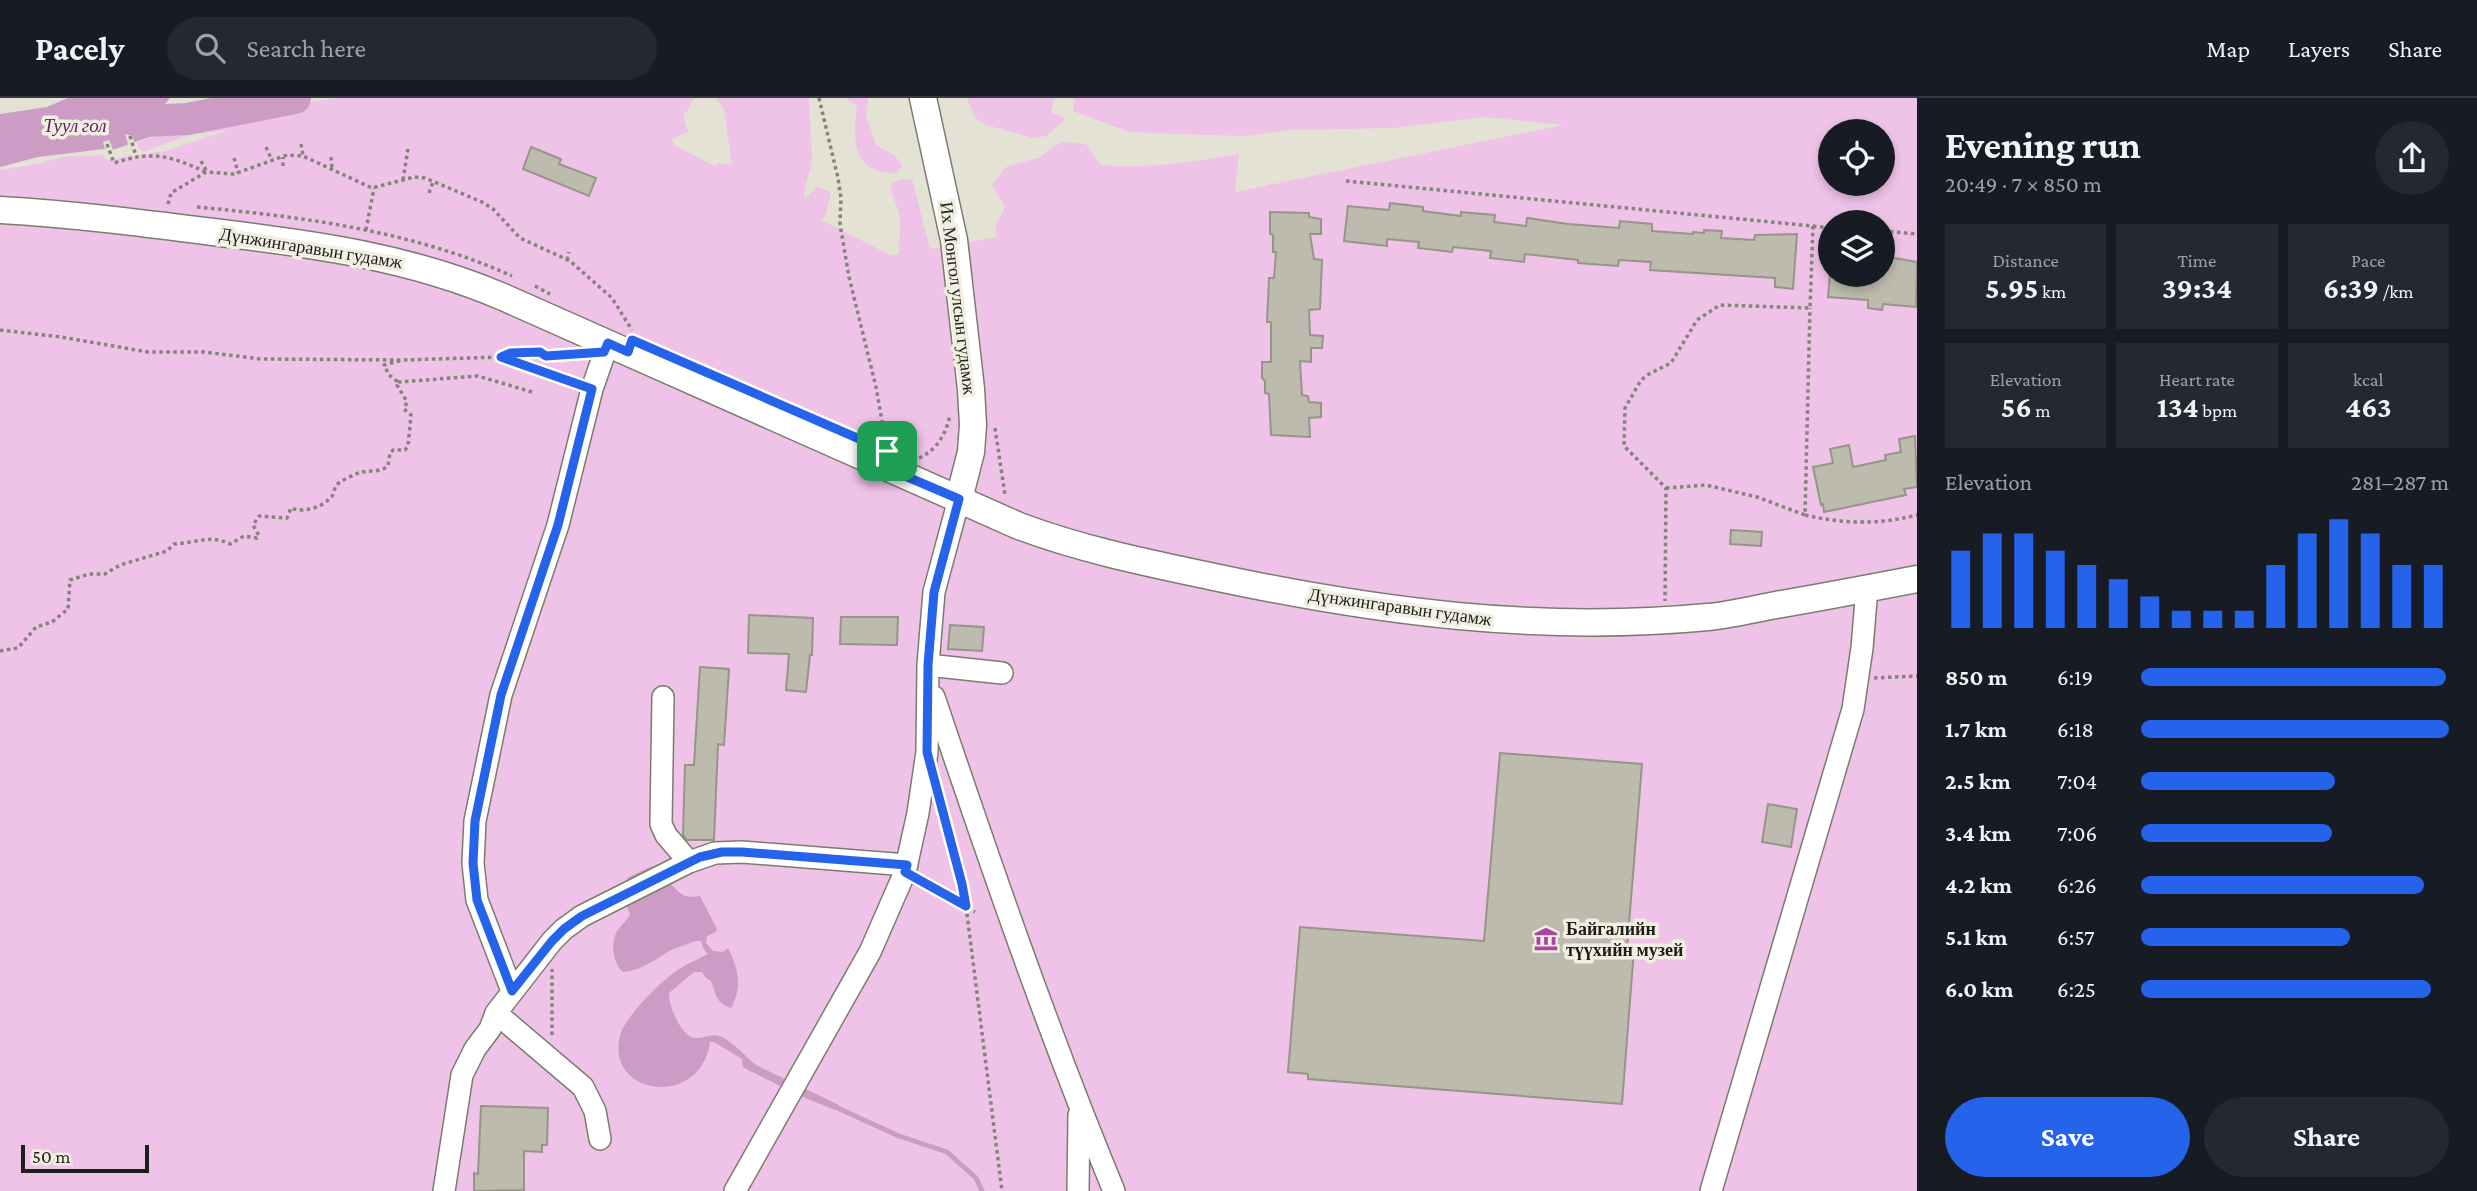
<!DOCTYPE html>
<meta charset="utf-8">
<style>
body{margin:0;font-family:"Crimson Pro",serif;background:#242831;color:#f1f3f6;height:100vh;display:flex;flex-direction:column;font-size:26px;white-space:nowrap}
*{box-sizing:border-box;margin:0}
p{font-size:23px;color:#9ea1a6}
.icon{flex:none;width:38px;height:38px;fill:none;stroke:currentColor;stroke-width:2;stroke-linecap:round;stroke-linejoin:round}
.map{position:relative;flex:1;overflow:hidden}
.side{display:flex;flex-direction:column;background:#171b24;width:560px}
.side>*{flex:none}
.tools{position:absolute;left:1818px;top:21px;display:grid;gap:14px}
.tools a{display:grid;place-items:center;width:77px;height:77px;border-radius:50%;background:#171b24;box-shadow:0 4px 10px #0003;font-size:35px}
.scale{position:absolute;left:21px;bottom:18px;width:128px;box-sizing:border-box;padding-left:7px;border:4px solid #1e1e19;border-top:0;font-size:19px;line-height:24px;white-space:nowrap;color:#1e1e19;-webkit-text-stroke:5px #f1efe2;paint-order:stroke}
.pin{position:absolute;display:grid;place-items:center;width:60px;height:60px;color:#fff;margin:-30px;border-radius:14px;box-shadow:0 4px 10px #0006}
.round{display:grid;place-items:center;flex:none;width:74px;height:74px;border-radius:37px;background:#242831}
.overview{display:flex;align-items:center;justify-content:space-between;height:119px;padding:0 28px}
h1{font-size:38px;font-weight:700;line-height:52px}
.stats{display:grid;grid-template-columns:repeat(3,1fr);gap:10px;height:119px;padding:7px 28px}
.stats div{display:grid;align-content:center;border-radius:0px;background:#242831;text-align:center}
.stats b{font-size:30px;font-weight:700}
.stats small{font-size:19px;font-weight:400}
.stats p{font-size:19px}
.chart{height:196px;padding:14px 28px}
.chart p{display:flex;justify-content:space-between}
.chart svg{width:100%;height:126px;margin-top:7px;stroke:#2563eb;stroke-width:6}
.action{display:flex;gap:14px;margin-top:auto;padding:14px 28px}
.action a{flex:1;height:80px;border-radius:42px;background:#2563eb;color:#fff;font-size:28px;font-weight:700;line-height:80px;text-align:center}
.action a+a{background:#242831;color:#f1f3f6}
ul{padding:0 28px;list-style:none;font-size:23px}
li{display:grid;grid-template-columns:112px 84px 1fr;align-items:center;height:52px}
li i{height:18px;border-radius:9px;background:#2563eb}
header{display:flex;align-items:center;gap:42px;box-sizing:border-box;height:98px;padding:0 35px;background:#171b24;border-bottom:2px solid #363941}
header strong{font-size:33px}
nav{display:flex;gap:38px;margin-inline-start:auto;font-size:24px}
.search{width:490px;height:63px;background:#242831;display:flex;align-items:center;gap:18px;box-sizing:border-box;padding:0 24px;border-radius:38px;color:#9ea1a6;font-size:26px}
main{display:flex;flex:1;min-height:0}
.map>svg:first-child{display:block}
.green{fill:#efc2e8;fill-rule:evenodd}
.water{fill:#cc9cc5}
.pier{fill:#e4e2d5}
.lines{fill:none;stroke-linecap:round;stroke-linejoin:round}
.stream{stroke:#cc9cc5;stroke-width:5}
.river{stroke:#cc9cc5;stroke-width:32}
.building{fill:#bcbbae;stroke:#969588;stroke-width:2}
.minor-casing{stroke:#7d7b6f;stroke-width:24}
.major-casing{stroke:#7d7b6f;stroke-width:29}
.path{stroke:#85847b;stroke-width:3.5;stroke-dasharray:3.5 3.5;stroke-linecap:butt}
.minor{stroke:#fff;stroke-width:21}
.major{stroke:#fff;stroke-width:26}
.route-casing{stroke:#fff;stroke-width:14}
.route{stroke:#2563eb;stroke-width:9}
.labels{text-anchor:middle;stroke-width:7;stroke-linejoin:round;paint-order:stroke}
.street-label{font-size:18px;fill:#1e1e19;stroke:#f1efe2}
.poi-label{font-size:18px;font-weight:bold;fill:#1e1e19;stroke:#f1efe2;text-anchor:start}
.water-label{font-size:19px;font-style:italic;fill:#5e2558;stroke:#f1efe2}
</style>
<header>
<strong>Pacely</strong>
<div class="search"><svg class="icon" aria-label="search" viewBox="0 0 24 24"><circle cx="10" cy="10" r="6"/><path d="M15 15l6 6"/></svg>Search here</div>
<nav><a>Map</a><a>Layers</a><a>Share</a></nav>
</header>
<main>
<div class="map">
<svg width="1917" height="1093" viewBox="0 0 1917 1093">
<rect width="100%" height="100%" fill="#e4e2d5"/>
<path class="green" d="M336,0H694L687,13L683,16L688,34L672,41L674,47L716,69L717,65L732,67L724,11L716,0H809L812,63L805,90L804,101L817,89L831,94L826,116L821,122L892,158L899,156C898,144 901,132 900,120C898,109 890,94 891,86L900,82L912,81L930,151L997,139L995,130L1005,109L992,87L1006,69L1040,59L1061,44L1086,46L1101,67C1149,71 1192,64 1239,56L1235,94L1563,27L1483,19L1393,30L1289,32L1245,38L1175,36L1130,34L1073,13L1074,0H1917V1093H0V72L38,66L62,59L104,57L106,62L165,53L229,32L189,37L146,53H142L137,47L138,44L203,23ZM1830,33H1883V86H1830ZM1830,124H1883V177H1830Z
M846,0H868L866,17L876,47L894,57L903,68L895,76C889,74 879,74 873,71C850,59 855,28 857,8Z
M967,0H1054L1051,14L1066,20L1047,38L1033,40L986,27L975,20Z"/>
<path class="water" d="M68,0H170L156,16L172,17L180,28L113,52L104,51L38,59L0,69V16L47,9Z
M652,768L662,789L669,785C682,795 680,801 700,798L717,831L716,834L707,838L706,845L713,853L723,854L728,850C738,870 743,889 731,910C715,905 716,895 711,883L706,880L702,874H694L669,895C668,907 682,940 695,940C704,941 712,934 722,939C735,946 745,958 756,967L839,1007L835,1012L805,1000L748,972L743,969L742,961L714,944H710C701,1011 605,998 620,938C625,918 662,882 679,871C688,865 699,861 708,856L703,850L701,843H696C688,846 677,849 669,853C657,861 637,874 623,874C613,866 611,847 616,835C620,828 626,824 630,816L627,809L637,803L627,780Z"/>
<path class="pier" d="M131,34L135,47L114,56L106,55L103,44L109,42L114,54L129,49L125,36Z"/>
<g class="lines">
<path class="stream" d="M831,1007L899,1038L947,1054L976,1080L982,1093"/>
<path class="river" d="M134,22L145,23L187,21L295,0"/>
</g>
<path class="building" d="M531,49L561,61L559,66L596,80L589,98L523,71Z
M1390,105L1423,109V113L1461,118V114L1495,117L1494,124L1526,128L1527,120L1568,126L1619,130L1620,123L1652,126V133L1693,136V134L1704,135V132L1722,133L1721,140L1754,142L1755,137L1797,136L1793,191L1775,189V180L1650,172L1651,164L1619,162L1618,168L1578,165V162L1525,156L1524,164L1490,160L1491,153L1453,149L1452,154L1418,150L1419,144L1387,141V148L1344,143L1348,108L1389,112Z
M1270,114L1309,115V119L1321,121V136H1310L1314,161L1322,162L1320,211L1309,212L1310,237L1323,238L1322,250H1311V264L1300,263L1302,297L1308,298L1309,304L1321,305V319L1309,320L1310,339L1271,337L1269,296L1265,295V283L1262,280V264H1271V224H1267L1269,180H1274L1276,154H1273V137L1270,136Z
M1883,158L1917,164L1916,209L1883,206L1882,212L1868,210V202L1828,199L1830,177H1883Z
M1915,338L1917,389L1904,391L1906,397L1824,414L1823,406L1821,407L1813,369L1833,365L1830,351L1849,347L1853,369L1886,362L1885,357L1901,354L1899,341Z
M1731,432L1762,434L1761,448L1730,446Z
M749,517L813,520L812,557H810L806,594L786,592L789,556L748,555Z
M841,519H898L897,547L840,546Z
M950,527L984,529L982,553L948,551Z
M700,569L729,571L724,647L718,646L714,742H687L683,737L685,667H694Z
M1500,655L1642,666L1627,850L1634,851L1622,1006L1308,981V976L1288,974L1300,829L1484,843Z
M1768,706L1797,711L1791,749L1762,744Z
M481,1008L548,1010L547,1047H542V1054L524,1053V1092L474,1093V1075L478,1076Z"/>
<g class="lines">
<g class="minor-casing">
<path id="minor" d="M928,567L1002,575
M663,599L661,726L666,737L689,764
M934,599C990,765 1047,931 1114,1093
M512,893L477,802L473,765L475,723L501,597L558,427L592,291L608,245
M496,915L583,989L595,1013L600,1041
M444,1093L462,977L475,951L490,931L496,915L552,843L564,831L582,818L689,764L715,755L742,754L907,767
M735,1093L870,854L905,774L918,715L927,654L928,567L934,494L959,401
M1078,1093L1079,1017
M1711,1093L1853,611L1862,550L1867,490"/>
</g>
<g class="major-casing">
<path id="major" d="M923,0L954,142L971,291L973,327L971,354L959,401
M0,112C71,116 142,125 213,134C313,146 410,159 503,199L1019,428C1083,452 1148,465 1214,479C1379,514 1539,535 1708,519C1731,517 1754,511 1776,507C1823,499 1870,490 1917,481"/>
</g>
<path class="path" d="M819,0L838,80L841,100L840,126L849,179L876,289L886,346
M130,38L136,58
M107,46L114,65C153,52 170,58 206,74
M301,46L303,58
M266,49L272,63
M331,59L332,71
M234,60L238,75
M201,63L206,72
M283,68V59
M403,82L408,51
M1346,83L1813,128L1810,210L1720,207L1697,222L1671,265L1649,276L1641,282L1625,310L1624,348L1666,390L1665,503
M429,95L433,84
M168,106L171,95L206,74L234,76L287,57L303,58L372,90L414,79L425,80L482,104L493,111L520,140L570,163L612,200L632,232
M197,109C304,119 413,133 512,178
M1813,128L1830,130
M366,132L374,90
M1883,133L1917,136
M567,162L569,154
M535,188L550,196
M0,232L61,239L148,254H204L261,261L403,262L501,259L574,285
M503,258L510,255L539,254L546,258L581,257
M398,284L478,278L532,294
M995,330L1005,397
M919,360C937,352 946,336 950,317
M1666,390L1706,387L1757,399L1805,417L1810,210
M1805,417C1844,426 1877,427 1917,417
M0,553L18,550L36,529L52,524L68,511L70,482L89,476H105L120,467L167,453L174,446C197,445 209,436 230,446L244,438L257,440L259,438L253,427L259,418L287,420L291,410C304,415 322,410 332,398C334,395 334,391 336,388C339,383 350,379 356,376C366,371 377,376 388,368L390,355L393,352H405L408,348L411,317L404,311L407,304L397,287L398,284L389,277L384,267L403,262
M1874,580L1917,578
M940,700L966,808L1002,1093
M919,782L975,814
M552,937V871"/>
<use href="#minor" class="minor"/>
<use href="#major" class="major"/>
</g>
<g class="lines">
<g class="route-casing">
<path id="route" d="M632,242L887,353L884,369L959,401L934,494L928,567L927,654L962,786L966,808L905,774L907,767L742,754H722L700,759L582,818L564,831L552,843L512,893L477,802L473,765L475,723L501,597L558,427L592,291L501,259L510,255L540,254L546,258L604,254L608,245L628,254Z"/>
</g>
<use href="#route" class="route"/>
</g>
<defs>
<g id="museum-bare" transform="scale(1.89)"><path d="M0-6L6-3V-2H-6V-3ZM-5-1h2V3h-2ZM-1-1h2V3h-2ZM3-1h2V3H3ZM-6 4H6V6H-6Z" fill="#ad43a3" stroke="#f1efe2" stroke-width="2.5" paint-order="stroke"/></g>
</defs>
<g fill-rule="evenodd">
<use href="#museum-bare" x="1546" y="841"/>
</g>
<g class="labels">
<g class="street-label">
<text transform="translate(311 150) rotate(9)" y="6">Дүнжингаравын гудамж</text>
<text transform="translate(958 200) rotate(83)" y="6">Их Монгол улсын гудамж</text>
<text transform="translate(1400 509) rotate(8)" y="6">Дүнжингаравын гудамж</text>
</g>
<g class="poi-label">
<text x="1566" y="837">Байгалийн<tspan x="1566" dy="21">түүхийн музей</tspan></text>
</g>
<g class="water-label">
<text x="75" y="34">Туул гол</text>
</g>
</g>
</svg>
<div class="tools">
<a><svg class="icon" aria-label="locate" viewBox="0 0 24 24"><circle cx="12" cy="12" r="6"/><path d="M12 2v4M12 18v4M2 12h4M18 12h4"/></svg></a>
<a><svg class="icon" aria-label="layers" viewBox="0 0 24 24"><path d="M12 4l9 5-9 5-9-5zM3 14l9 5 9-5"/></svg></a>
</div>
<div class="scale">50 m</div>
<div class="pin" style="left:887px;top:353px;background:#1e9e55"><svg class="icon" aria-label="arrive" viewBox="0 0 24 24"><path d="M6 21V4h12l-3 4 3 4H6"/></svg></div>
</div>
<section class="side">
<div class="overview"><div><h1>Evening run</h1><p>20:49 · 7 × 850 m</p></div><a class="round"><svg class="icon" aria-label="share" viewBox="0 0 24 24"><path d="M12 15V3M7 8l5-5 5 5M5 13v7h14v-7"/></svg></a></div>
<div class="stats">
<div><p>Distance</p><b>5.95<small> km</small></b></div>
<div><p>Time</p><b>39:34</b></div>
<div><p>Pace</p><b>6:39<small> /km</small></b></div>
</div>
<div class="stats">
<div><p>Elevation</p><b>56<small> m</small></b></div>
<div><p>Heart rate</p><b>134<small> bpm</small></b></div>
<div><p>kcal</p><b>463</b></div>
</div>
<div class="chart"><p><span>Elevation</span>281–287 m</p>
<svg viewBox="0 0 160 44" preserveAspectRatio="none"><path d="M5 44V17M15 44V11M25 44V11M35 44V17M45 44V22M55 44V27M65 44V33M75 44V38M85 44V38M95 44V38M105 44V22M115 44V11M125 44V6M135 44V11M145 44V22M155 44V22"/></svg>
</div>
<ul>
<li><b>850 m</b>6:19<i style="width:99%"></i></li>
<li><b>1.7 km</b>6:18<i style="width:100%"></i></li>
<li><b>2.5 km</b>7:04<i style="width:63%"></i></li>
<li><b>3.4 km</b>7:06<i style="width:62%"></i></li>
<li><b>4.2 km</b>6:26<i style="width:92%"></i></li>
<li><b>5.1 km</b>6:57<i style="width:68%"></i></li>
<li><b>6.0 km</b>6:25<i style="width:94%"></i></li>
</ul>
<div class="action"><a>Save</a><a>Share</a></div>
</section>
</main>
